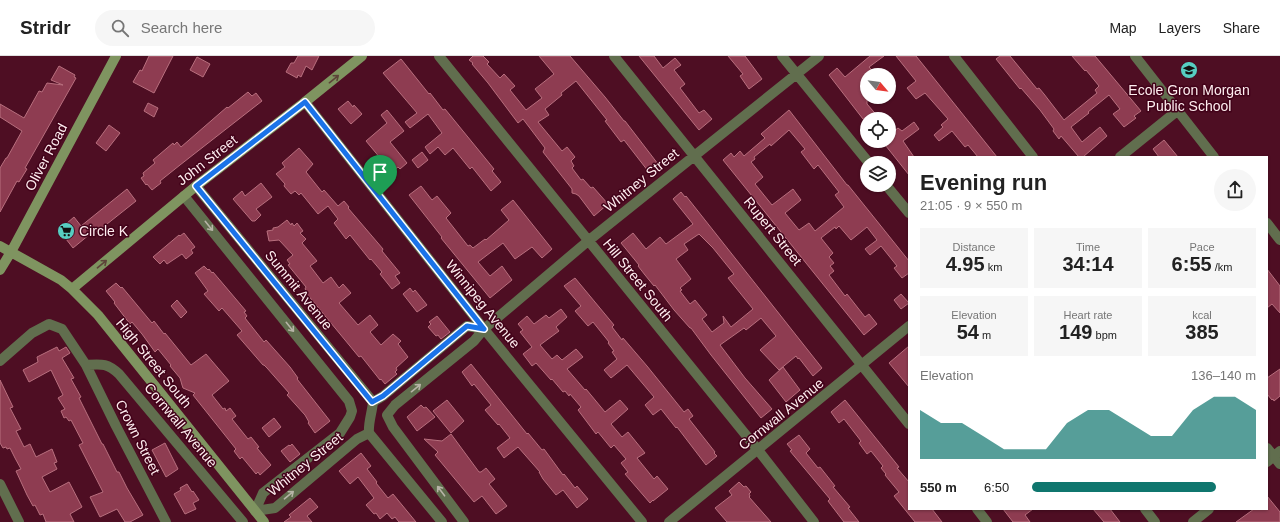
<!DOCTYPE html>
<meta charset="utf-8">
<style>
body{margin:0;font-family:Arial,sans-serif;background:#f6f6f6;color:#222;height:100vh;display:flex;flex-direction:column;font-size:15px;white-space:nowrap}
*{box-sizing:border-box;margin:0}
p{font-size:13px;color:#767676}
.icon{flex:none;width:22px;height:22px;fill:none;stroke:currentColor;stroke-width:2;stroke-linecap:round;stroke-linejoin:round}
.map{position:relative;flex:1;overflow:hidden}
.details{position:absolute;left:908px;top:100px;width:360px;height:354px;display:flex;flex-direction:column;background:#fff;border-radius:0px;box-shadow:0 1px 3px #0004}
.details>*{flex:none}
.needle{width:26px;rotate:119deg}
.tools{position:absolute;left:860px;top:12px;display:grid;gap:8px}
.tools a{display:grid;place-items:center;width:36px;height:36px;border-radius:50%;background:#fff;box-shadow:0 1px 3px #0004;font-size:20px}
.pin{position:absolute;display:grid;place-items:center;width:34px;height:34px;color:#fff;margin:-41px -17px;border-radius:50% 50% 50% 0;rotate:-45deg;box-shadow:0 0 4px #0007}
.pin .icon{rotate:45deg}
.round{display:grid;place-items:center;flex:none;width:42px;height:42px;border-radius:21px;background:#f6f6f6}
.headline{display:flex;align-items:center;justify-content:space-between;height:68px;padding:0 12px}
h1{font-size:22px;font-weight:600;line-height:30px}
.figures{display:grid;grid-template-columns:repeat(3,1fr);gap:6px;height:68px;padding:4px 12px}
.figures div{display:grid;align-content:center;border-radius:0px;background:#f6f6f6;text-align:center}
.figures b{font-size:20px;font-weight:600}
.figures small{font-size:11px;font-weight:400}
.figures p{font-size:11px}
.chart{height:112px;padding:8px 12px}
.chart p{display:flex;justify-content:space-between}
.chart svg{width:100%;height:72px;margin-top:4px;fill:#0f766e;opacity:.7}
ul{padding:0 12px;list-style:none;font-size:13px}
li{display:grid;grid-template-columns:64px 48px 1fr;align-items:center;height:30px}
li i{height:10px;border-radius:5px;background:#0f766e}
header{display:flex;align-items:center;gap:24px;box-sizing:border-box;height:56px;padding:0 20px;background:#fff;border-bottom:1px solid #e0e0e0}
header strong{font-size:19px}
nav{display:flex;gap:22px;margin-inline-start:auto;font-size:14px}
.search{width:280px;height:36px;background:#f6f6f6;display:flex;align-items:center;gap:10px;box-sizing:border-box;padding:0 14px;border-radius:22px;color:#767676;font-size:15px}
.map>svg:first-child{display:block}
.building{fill:#8e3c51;stroke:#b86f7e;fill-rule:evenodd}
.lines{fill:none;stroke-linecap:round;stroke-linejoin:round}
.street{stroke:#616e4e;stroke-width:10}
.secondary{stroke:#7f9460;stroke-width:10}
.oneway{stroke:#5d4439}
.oneway2{stroke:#b7b4a7}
.route-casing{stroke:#fff;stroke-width:8}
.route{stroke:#1a73e8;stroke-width:5}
.labels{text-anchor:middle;stroke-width:3;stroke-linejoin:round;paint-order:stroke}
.poi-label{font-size:14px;fill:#feedef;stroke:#420219}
.street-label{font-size:14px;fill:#feedef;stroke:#420219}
</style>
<header>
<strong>Stridr</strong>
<div class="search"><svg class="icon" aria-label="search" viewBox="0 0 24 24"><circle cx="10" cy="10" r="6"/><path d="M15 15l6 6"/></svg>Search here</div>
<nav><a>Map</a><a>Layers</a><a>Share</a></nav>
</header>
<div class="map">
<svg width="1280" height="466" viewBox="0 0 1280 466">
<rect width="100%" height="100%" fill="#4e0e23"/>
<path class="building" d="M149,0H173L154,37L133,26L140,14L142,15Z
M298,0H319L312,14L306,10L301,21L298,19L297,22L286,16L291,7H294Z
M473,0H483L489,6L487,8L500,22L504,18L515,30L510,34L526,54L542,42L535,33L554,18L539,0H570L605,41L624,65H625L658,108L648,115L624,84L621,86L605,65L607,64L576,25L561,37L562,39L545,53L549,59L538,66L562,95L567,91L575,101L571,105L574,110L572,112L581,124L583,123L591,132L593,131L608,148L594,160L579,140L576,138L572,137V133L543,96L545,92L523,63L518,67L488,27L472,8L473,7L469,4Z
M639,0H654L663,12L675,2L681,9L674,14L685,28L680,32L699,57L704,54L712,63L699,74Z
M728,0H745L762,23L749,33L740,20L743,18Z
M870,0H884L869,11L876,19H867V48L880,63H863L829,19L837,12L845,21Z
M896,0H916L997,101H978L968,89L965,91L952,75L939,85L934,79L943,71L941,69L948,63L925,37L916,43L907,32L916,25Z
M1000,0H1010L1037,33L1039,32L1044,38L1064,64L1097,37L1095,34L1099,30L1086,14L1085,15L1072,0H1095L1141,55L1134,60L1136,62L1124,71L1113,58L1120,53L1109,39L1088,56L1089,57L1071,71L1082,86L1100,71L1107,80L1083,101H1079L1061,80L1059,83L1053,75L1054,73L1040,54L1021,32L1020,33L996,3Z
M197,1L210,8L203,21L190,14Z
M401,3L429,38L430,37L443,54L445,53L494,113L492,115L501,126L491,135L472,111L470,113L453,92L445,99L438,91L430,98L425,91L442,77L428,58L410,72L405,66L417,57L383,17Z
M59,10L75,19L74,21L76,22L25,112L27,113L19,126L17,125L0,156V112L6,102H7L22,75L0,61V48L24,62L39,35L42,36L47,27L63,29L51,24Z
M248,36L252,40L256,37L262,45L180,109L160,125L161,127L152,134L147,128L146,129L141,122L144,120L143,117L155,107L153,104L173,87L174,89L177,86L181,91L227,51L228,52Z
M348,45L353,51L354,49L362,58L351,68L338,53Z
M148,47L158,52L154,61L144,55Z
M387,54L404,75L390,86L407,107L400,113L398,111L390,117L379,104L381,103L366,85L387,67L381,59Z
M789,54L847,129H848L909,205V217L902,222L894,212L897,210L881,190L870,199L865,193L877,184L867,171L851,184L839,170L836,173L835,171L821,182L833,197L829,201L834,207L830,210L834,215L829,219L845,240L847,238L865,261L869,258L877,268L864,279L723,104L731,97L734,101L740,95L744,100L765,82L761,78ZM789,74L805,93L801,96L814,113L818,109L839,136L835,139L844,151L815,175L809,167L799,174L785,157L801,144L793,133L772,149L755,128L763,121L751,106L755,103L754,101L770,88L771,90Z
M914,66L919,73L903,85L914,101H909V119L882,85H889V70L894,75L898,72L902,75Z
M109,69L120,77L106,95L96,87Z
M1164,84L1178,101H1159L1153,93Z
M299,92L313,108L306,116L322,136L324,134L338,150L344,145L349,151L348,152L383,193L382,195L400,217L395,220L400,227L392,233L380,218L382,216L371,203L370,204L350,179L346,183L334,167L338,163L328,150L318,158L301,137L299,139L295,135L291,138L284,130L285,128L276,118L285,111L282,107Z
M422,96L428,104L418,112L412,104Z
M261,127L272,141L256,153L261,159L255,165H252L233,143L242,135L245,140Z
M421,130L432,144L437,140L451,157L446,162L468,190L470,189L473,192L485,183L486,184L509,164L501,154L513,144L552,193L542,202L532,191L515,203L503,187L478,206L490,220L502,210L512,224L490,242L441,182L442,181L409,139Z
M127,133L136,145L97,176L95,174L73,192L59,174L74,161L81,170Z
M681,136L685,141L686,140L822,312L813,320L799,302L798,303L796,300L779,314L760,294L776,280L761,262L746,274L744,272L720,289L745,322L772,353L761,362L711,299L691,272H690L674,254L655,229L654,230L645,219L638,210L639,209L621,187L633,177L646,193L660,181L666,188L693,168L673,143ZM699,178L713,192L734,218L728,222L753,253L731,271L723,260L724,267L712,276L702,263L707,259L695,244L690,248L680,235L682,234L680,232L691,223L676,203L688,194L684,188Z
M287,164L291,169L292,167L294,170L297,167L303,175L300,177L306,183L302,187L317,205L310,210L323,227L331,221L339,232L343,228L351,237L339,247L358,269L370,259L378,269L370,276L381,289L393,278L401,285L398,288L408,301L396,312L397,314L395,316L397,318L385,328L381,323L380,324L361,300L359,301L307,238L308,237L305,233L306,231L288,209L290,208L287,204L293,199L279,184L269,185L267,175L273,174V172L278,171Z
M184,177L195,191L191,194L193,197L186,203L182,198L167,208L164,204L160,208L153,201L179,179L180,180Z
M204,210L208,214L209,213L212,217L213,216L246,255L244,256L247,260L245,262L264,286L266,284L290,311L298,322L297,323L330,365L315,377L308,367L309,366L305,359L287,339L289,337L267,312L264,309H263L237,279L242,275L222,252L219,255L204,238L208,235L195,217Z
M1267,213L1280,230V257L1272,248L1267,252Z
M575,222L614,269L612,271L622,284L623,282L647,310L684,356L688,353L693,360L689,363L715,396L714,397L717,400L706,409L677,371L676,372L661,353L653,359L645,349L654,341L627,309L611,322L604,314L617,303L612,296L614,295L608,287L609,286L593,266L588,270L575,255L581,250L564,230Z
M116,227L121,232L122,231L152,267L154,265L164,278L165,277L191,309L206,298L229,325L212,339L223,353L225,352L226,355L230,352L236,360L232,363L248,383L251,381L259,391L257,392L271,409L260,419L258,416L256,418L242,401L240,403L234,395L236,393L193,339L195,337L183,332L182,329L180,322L170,310L171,309L158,293L155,296L142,278L132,266L130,268L114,247L115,246L106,235Z
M410,232L413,236L415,234L427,249L417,256L403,238Z
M901,238L909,247L901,253L894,244Z
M177,244L187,256L181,262L171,250Z
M561,253L567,261L556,271L559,275L540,289L552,303L557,299L562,304L576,293L583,301L567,313L585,334L586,333L605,356L620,344L628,353L611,368L622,381L628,376L645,397L637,402L654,423L657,420L668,433L653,445V444L650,447L625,418L628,416L621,407L626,403L614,389L611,392L598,376L596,378L578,354L581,351L570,338L569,340L565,335L563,336L552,323L551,324L536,307L532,310L523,298L532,291L520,276L523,274L518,268L527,260L534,268L546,259L549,262Z
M437,260L450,276L441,283L438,279L436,280L428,271L431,268L429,266Z
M909,290V331L889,307Z
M57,291L59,295L66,291L70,297L62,302L74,322L71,323L81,341L79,342L102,388H103L117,416H119L127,432L143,459L130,466H125L117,453L100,461L90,441L103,436L79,389L83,387L71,364L69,365L66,361L64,362L61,355L65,353L58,342L63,339L51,314L29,326L23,314L38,306L37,301Z
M471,308L527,378L528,377L542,394L544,393L563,419L564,418L575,432L577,430L588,443L577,452L563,434L556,439L543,423L539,416H540L518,391L504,402L497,392L510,382L499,368L498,369L485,354L491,349L474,328L472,330L462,316Z
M783,311L800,334L786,346L769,324Z
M1280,313V340L1274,345L1273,343L1272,344L1267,338V322Z
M0,324L13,351L10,352L21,373L16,375L24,391L30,388L36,401L52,393L57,406L54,407L57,413L42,421L50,436L69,426L82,451L70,458L74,466H46L43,458L40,459L35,449L33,450L27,439L16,415L21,413L15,402L10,392L7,393L6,391L3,392L0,387Z
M447,344L464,365L451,377L433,355Z
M845,344L895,406L899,411L897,412L909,426V453H932L942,466H915L894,440L899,436L885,419L886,418L881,412L883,410L871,395L867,398L859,387L861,385L844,363L839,367L831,356Z
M421,349L424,352L426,351L435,361L417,375L407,361Z
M274,362L281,371L269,381L262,372Z
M451,378L479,416H481L486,412L495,423L489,428L507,450L496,458L482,440L474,446L435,399L438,396L424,383L442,385Z
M799,379L810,393L806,397L818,412L820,411L835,430L833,431L850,451L848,452L859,466H844L828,445L830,443L790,395L792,394L787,388Z
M165,387L178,413L166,421L152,394Z
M292,388L300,398L290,406L281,395L289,389L290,390Z
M361,397L371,410L367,413L377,426L376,427L388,442L393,438L416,466H399L395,461L392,463L387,457L380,463L376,457L374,458L366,449L374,442L358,421L350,428L339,415Z
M739,426L744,431L746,430L751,436L749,438L750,440L749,441L771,466H727L715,452L732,439L729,435Z
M187,428L192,436L193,435L199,444L193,447L196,453L185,458L174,438L181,434L180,432Z
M1267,440L1280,456V466H1236L1254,453H1267Z
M310,442L318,451L307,460L312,466H284L291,461L289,459Z
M1003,453H1033L1025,459L1030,466H1013Z
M1093,453H1110L1120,466H1104Z"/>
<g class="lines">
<path class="street" d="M439,0L758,394L814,466
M614,0L909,368
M782,0L869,107
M954,0L1033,101
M1135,0L1214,101
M305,46L484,273L642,466
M1120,101L1177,55
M886,129L909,157
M196,130L373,346L383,340L467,270L484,273
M184,140L349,345L352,355L350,361L340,377L263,437L255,455
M1267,167L1280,184
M0,305L32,277L49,268L62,273L86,309L116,370L166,466
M86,309C102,308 107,307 119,318L243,466
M369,377L442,466
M369,377C368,367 372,357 373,346
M1267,392L1280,408
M1267,406L1280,395
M0,428L19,466
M977,453L987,466
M1145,453L1155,466
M255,455L275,452L357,383L369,377
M464,466L393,371L387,359L395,349L474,285L484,273L588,185L819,0
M669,466L909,270
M1193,466L1209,453"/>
<path class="secondary" d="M0,190L61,224L72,233L98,259L264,466
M0,214L11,196L116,0
M72,233L196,130L305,46L362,0"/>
</g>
<defs><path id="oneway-shaft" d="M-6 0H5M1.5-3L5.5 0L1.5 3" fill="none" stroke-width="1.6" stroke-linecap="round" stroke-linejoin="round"/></defs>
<g class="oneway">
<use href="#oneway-shaft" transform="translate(334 23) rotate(-39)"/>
<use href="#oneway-shaft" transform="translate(102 208) rotate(-40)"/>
</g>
<g class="oneway2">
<use href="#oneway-shaft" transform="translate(209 170) rotate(51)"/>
<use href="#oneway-shaft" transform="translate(290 271) rotate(51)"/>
<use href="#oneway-shaft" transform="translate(416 332) rotate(-39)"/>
<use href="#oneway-shaft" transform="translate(441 435) rotate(-127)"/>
<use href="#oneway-shaft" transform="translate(289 439) rotate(-40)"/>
</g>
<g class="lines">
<g class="route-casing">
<path id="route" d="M305,46L484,273L467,270L383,340L372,346L196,130Z"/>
</g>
<use href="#route" class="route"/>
</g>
<defs>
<g id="school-disc" transform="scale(0.9)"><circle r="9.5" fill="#57cec2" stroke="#420219"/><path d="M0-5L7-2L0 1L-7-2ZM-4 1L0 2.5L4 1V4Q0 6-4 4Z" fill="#111"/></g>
<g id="supermarket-disc" transform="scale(0.9)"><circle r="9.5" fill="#57cec2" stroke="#420219"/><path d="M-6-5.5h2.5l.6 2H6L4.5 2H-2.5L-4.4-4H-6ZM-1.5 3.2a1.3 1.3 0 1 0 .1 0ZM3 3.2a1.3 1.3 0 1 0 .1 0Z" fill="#111"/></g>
</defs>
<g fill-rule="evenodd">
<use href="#school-disc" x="1189" y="14"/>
<use href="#supermarket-disc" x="66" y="175"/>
</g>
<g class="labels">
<g class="poi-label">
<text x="1189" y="39">Ecole Gron Morgan<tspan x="1189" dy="16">Public School</tspan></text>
<text x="79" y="180" text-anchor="start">Circle K</text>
</g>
<g class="street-label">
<text transform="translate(46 101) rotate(-62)" y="5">Oliver Road</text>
<text transform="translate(207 104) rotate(-38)" y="5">John Street</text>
<text transform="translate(641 124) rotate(-39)" y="5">Whitney Street</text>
<text transform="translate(773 175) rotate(51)" y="5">Rupert Street</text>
<text transform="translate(638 224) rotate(51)" y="5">Hill Street South</text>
<text transform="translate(299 234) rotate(51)" y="5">Summit Avenue</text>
<text transform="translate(483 248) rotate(51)" y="5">Winnipeg Avenue</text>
<text transform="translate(154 307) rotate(51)" y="5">High Street South</text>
<text transform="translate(781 358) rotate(-39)" y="5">Cornwall Avenue</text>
<text transform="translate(181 369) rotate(50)" y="5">Cornwall Avenue</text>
<text transform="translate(138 381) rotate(63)" y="5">Crown Street</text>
<text transform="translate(305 408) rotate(-39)" y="5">Whitney Street</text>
</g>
</g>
</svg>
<div class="tools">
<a><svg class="needle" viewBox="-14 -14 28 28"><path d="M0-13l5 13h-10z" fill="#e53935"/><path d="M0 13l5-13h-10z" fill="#767676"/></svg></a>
<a><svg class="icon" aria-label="locate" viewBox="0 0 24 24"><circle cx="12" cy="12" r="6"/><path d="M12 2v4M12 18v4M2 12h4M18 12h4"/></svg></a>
<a><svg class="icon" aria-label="layers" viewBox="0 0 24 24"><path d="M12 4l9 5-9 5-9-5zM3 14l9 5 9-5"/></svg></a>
</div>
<div class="pin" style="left:380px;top:140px;background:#1e9e55"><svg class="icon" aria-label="arrive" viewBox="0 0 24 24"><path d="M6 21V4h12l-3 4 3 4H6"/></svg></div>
<section class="details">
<div class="headline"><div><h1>Evening run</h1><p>21:05 · 9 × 550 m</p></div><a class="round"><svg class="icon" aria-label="share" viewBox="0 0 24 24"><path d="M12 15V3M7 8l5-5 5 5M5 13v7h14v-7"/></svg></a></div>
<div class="figures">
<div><p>Distance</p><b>4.95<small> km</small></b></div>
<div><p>Time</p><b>34:14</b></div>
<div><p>Pace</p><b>6:55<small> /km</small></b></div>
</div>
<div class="figures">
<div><p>Elevation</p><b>54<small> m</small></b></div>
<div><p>Heart rate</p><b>149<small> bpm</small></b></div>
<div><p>kcal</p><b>385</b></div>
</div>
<div class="chart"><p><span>Elevation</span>136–140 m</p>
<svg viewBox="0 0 160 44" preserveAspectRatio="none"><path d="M0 44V14L10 22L20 22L30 30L40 38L50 38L60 38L70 22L80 14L90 14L100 22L110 30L120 30L130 14L140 6L150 6L160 14V44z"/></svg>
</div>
<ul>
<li><b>550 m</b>6:50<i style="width:82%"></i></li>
</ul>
</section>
</div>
